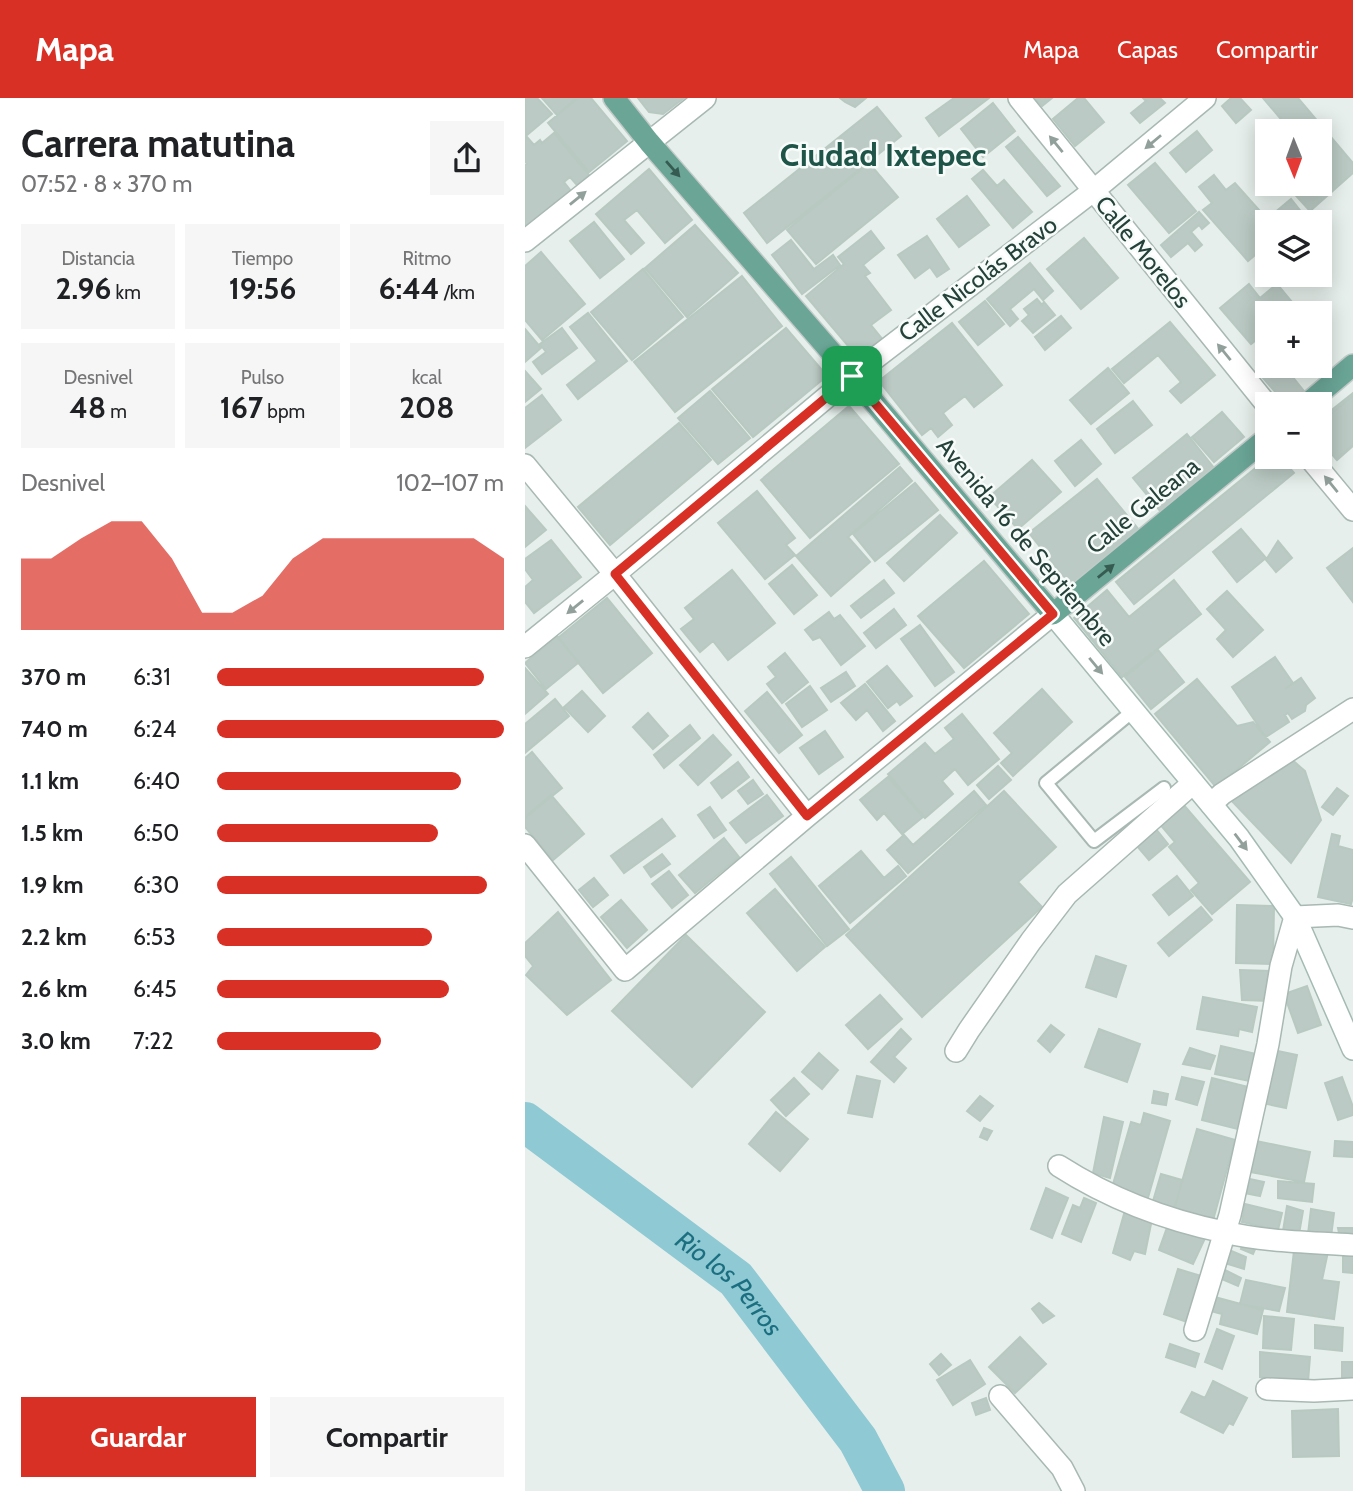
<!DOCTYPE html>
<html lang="es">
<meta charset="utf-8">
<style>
body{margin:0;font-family:Cabin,sans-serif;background:#f6f6f6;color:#202124;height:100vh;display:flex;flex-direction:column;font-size:26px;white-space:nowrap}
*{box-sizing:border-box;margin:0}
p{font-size:23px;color:#757577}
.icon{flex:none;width:38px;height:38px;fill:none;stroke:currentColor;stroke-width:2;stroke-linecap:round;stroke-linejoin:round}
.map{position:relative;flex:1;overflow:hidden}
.drawer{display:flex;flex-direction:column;background:#fff;width:525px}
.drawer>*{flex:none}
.needle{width:46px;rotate:179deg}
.tools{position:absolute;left:730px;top:21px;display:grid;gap:14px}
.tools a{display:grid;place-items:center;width:77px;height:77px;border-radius:0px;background:#fff;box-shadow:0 4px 18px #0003;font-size:35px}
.pin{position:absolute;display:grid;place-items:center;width:60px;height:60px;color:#fff;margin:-30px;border-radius:14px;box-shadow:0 4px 10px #0006}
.round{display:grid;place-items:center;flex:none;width:74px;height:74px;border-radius:0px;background:#f6f6f6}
.head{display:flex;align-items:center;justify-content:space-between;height:119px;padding:0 21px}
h1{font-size:38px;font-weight:800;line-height:52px}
.metrics{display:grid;grid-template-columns:repeat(3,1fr);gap:10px;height:119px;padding:7px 21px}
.metrics div{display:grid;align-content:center;border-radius:0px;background:#f6f6f6;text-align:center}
.metrics b{font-size:30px;font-weight:800}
.metrics small{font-size:19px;font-weight:400}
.metrics p{font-size:19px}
.chart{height:196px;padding:14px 21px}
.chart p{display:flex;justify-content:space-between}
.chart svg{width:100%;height:126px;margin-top:7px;fill:#d93025;opacity:.7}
.button{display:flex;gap:14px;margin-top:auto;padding:14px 21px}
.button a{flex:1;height:80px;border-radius:0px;background:#d93025;color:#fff;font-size:28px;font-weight:800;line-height:80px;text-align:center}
.button a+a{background:#f6f6f6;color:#202124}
ul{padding:0 21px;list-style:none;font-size:23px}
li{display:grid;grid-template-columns:112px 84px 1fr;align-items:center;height:52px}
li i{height:18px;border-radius:9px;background:#d93025}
header{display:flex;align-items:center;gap:42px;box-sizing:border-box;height:98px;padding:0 35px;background:#d93025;color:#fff}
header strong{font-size:33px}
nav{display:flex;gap:38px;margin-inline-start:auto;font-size:24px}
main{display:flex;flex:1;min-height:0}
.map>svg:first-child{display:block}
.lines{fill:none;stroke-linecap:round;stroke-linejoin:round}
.river{stroke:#8ec9d4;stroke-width:40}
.building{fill:#bbcac4;stroke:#b8c9c2;stroke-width:2}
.lane-casing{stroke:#a8b8b2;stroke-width:16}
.street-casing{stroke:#a8b8b2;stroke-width:24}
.secondary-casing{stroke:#a4bbb3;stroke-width:24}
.primary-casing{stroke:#c2cac8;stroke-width:24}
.lane{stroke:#fff;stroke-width:12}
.street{stroke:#fff;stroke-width:21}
.secondary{stroke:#fff;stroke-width:21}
.primary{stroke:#6aa596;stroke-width:21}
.oneway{fill:#92a09c}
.oneway2{fill:#365b51}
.route-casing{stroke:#fff;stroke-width:14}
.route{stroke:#d93025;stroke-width:9}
.labels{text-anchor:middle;stroke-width:5;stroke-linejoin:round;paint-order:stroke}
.street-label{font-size:24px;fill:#24423a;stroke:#f7fbf9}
.water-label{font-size:26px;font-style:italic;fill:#1c6f80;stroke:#f7fbf9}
.district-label{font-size:32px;font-weight:bold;fill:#1f5548;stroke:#f7fbf9}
</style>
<header>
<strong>Mapa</strong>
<nav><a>Mapa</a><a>Capas</a><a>Compartir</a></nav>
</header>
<main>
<section class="drawer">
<div class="head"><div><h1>Carrera matutina</h1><p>07:52 · 8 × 370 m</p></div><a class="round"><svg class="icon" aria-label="share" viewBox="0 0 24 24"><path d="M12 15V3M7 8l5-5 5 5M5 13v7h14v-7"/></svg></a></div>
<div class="metrics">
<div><p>Distancia</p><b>2.96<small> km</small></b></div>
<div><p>Tiempo</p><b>19:56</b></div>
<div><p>Ritmo</p><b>6:44<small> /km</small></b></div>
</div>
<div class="metrics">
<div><p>Desnivel</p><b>48<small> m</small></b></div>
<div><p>Pulso</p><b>167<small> bpm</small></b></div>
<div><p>kcal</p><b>208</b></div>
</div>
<div class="chart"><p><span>Desnivel</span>102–107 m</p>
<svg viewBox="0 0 160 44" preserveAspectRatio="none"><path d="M0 44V19L10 19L20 12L30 6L40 6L50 19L60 38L70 38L80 32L90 19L100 12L110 12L120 12L130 12L140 12L150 12L160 19V44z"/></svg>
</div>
<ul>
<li><b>370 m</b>6:31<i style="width:93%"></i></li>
<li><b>740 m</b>6:24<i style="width:100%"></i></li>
<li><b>1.1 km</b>6:40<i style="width:85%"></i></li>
<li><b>1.5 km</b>6:50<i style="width:77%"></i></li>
<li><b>1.9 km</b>6:30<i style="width:94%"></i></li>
<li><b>2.2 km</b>6:53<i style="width:75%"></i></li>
<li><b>2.6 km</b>6:45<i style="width:81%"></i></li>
<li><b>3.0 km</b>7:22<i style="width:57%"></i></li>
</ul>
<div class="button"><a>Guardar</a><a>Compartir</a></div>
</section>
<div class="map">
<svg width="828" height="1393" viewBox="0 0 828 1393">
<rect width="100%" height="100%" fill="#e6efeb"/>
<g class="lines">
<path class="river" id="s1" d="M0,1024L211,1181L333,1342L360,1393"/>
</g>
<path class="building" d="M0,0H12L27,16L1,38Z
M17,0H51L32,17Z
M53,0H66L102,43L64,74L23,25Z
M113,0H159L138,16L124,14Z
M315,0H341L330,9L320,4Z
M429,0H464L414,38L401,20Z
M510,0H527L517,8Z
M553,0H559L579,24L550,48L528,21Z
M618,0H635L640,5L615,25L606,15L621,3Z
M706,0H715L726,12L711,25L697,8Z
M738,0H773L828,65V75L785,113L765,91L771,86H794V33H766Z
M468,5L490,33L458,59L436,31Z
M352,9L376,38L242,145L219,115Z
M672,33L687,52L661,74L645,55Z
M29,35L64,77L52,87L45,79L39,84L46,93L0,131V67L2,66L0,63V41L2,39L9,47L15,42L17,45Z
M493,39L535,88L522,98L481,49Z
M344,65L373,99L291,166L262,132Z
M630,65L671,113L644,135L603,87Z
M124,71L167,122L140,145L112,112L99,122L119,145L106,156L71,116Z
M458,72L472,88L479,82L507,114L488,130L447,81Z
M689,77L701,92L710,85L742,121L766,101L778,116L768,124H742V147L723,163L678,112L687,105L674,89Z
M442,98L464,127L434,149L412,121Z
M674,114L684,125L677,131L674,127L666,134L677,147L670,153L663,145L646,159L636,147Z
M69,124L99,161L75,180L45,143Z
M170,127L213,175L162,219L120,170Z
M346,133L359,150L338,167L345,175L340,178L366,212L346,227L358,242L335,262L281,198L319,166L313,159Z
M402,138L424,171L412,179L405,169L390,180L373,157Z
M559,140L593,180L556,211L522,171Z
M266,142L289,171L308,157L315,167L277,196L247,157Z
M16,154L60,206L17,242L0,222V168Z
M505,165L528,193L518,202L509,191L485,211L493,221L485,228L462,201Z
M118,171L158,219L107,262L66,214Z
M217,178L257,228L150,314L109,264Z
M724,186L735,200L752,186L771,209L764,215H742V233L726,246L695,210Z
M512,201L517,207L519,204L530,217L508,235L497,223L504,217L499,211Z
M460,203L479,226L453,247L434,224Z
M63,215L102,263L53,301L42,287L72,263L45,229Z
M536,218L546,230L520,252L510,239Z
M645,224L690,277L656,305L645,293L656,284L633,257L599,285L587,271Z
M427,225L477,287L449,309L440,298L418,315L427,327L413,339L406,330L397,337L354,283Z
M37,230L52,250L17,276L8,264L21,254L15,246Z
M261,230L302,278L228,339L187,291Z
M0,231L16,250L0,264Z
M742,263V268H779L767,278L779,293L764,306H761L731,272Z
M583,270L604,295L566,326L545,302Z
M0,273L16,291L0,304Z
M185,293L225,340L193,366L153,320Z
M828,295V347L811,361L794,341V322Z
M17,297L36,322L0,350V310Z
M828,298V348L812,362L794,341V326Z
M608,303L627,327L590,355L572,331Z
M324,308L374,366L285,440L236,382Z
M697,314L719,339L689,364L667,339Z
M154,325L186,362L85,447L53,409Z
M662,336L690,371L636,414L608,380Z
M556,342L576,366L550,388L530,363Z
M744,359H755L769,375L609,506L591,484Z
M507,362L536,394L493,431L464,399Z
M375,369L387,383L323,439L345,464L306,498L271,458Z
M572,381L615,433L546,488L504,435Z
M390,385L413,412L350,463L328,436Z
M232,393L270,440L261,447L270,457L240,481L193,425Z
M0,408L21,432L0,449Z
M415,417L432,435L379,483L362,465Z
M716,431L741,460L712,484L688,454Z
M26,442L56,479L9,515L0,504V489L8,482L0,471V461Z
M753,443L767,460L751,474L741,462Z
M828,450V504L802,470Z
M459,463L504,516L439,570L393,518Z
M267,467L292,497L269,516L244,486Z
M207,472L250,525L203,562L188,543L175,554L156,531L169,521L160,510Z
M359,482L369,495L336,520L326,508Z
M649,482L676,516L597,579L549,520L582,492L604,519Z
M702,493L738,532L708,559L692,541L701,532L682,511Z
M82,500L127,555L78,595L33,540Z
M369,511L381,527L351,550L339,535Z
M304,514L309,521L315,517L340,548L316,567L295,539L288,542L280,532Z
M395,527L429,574L410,588L376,541Z
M32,538L54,564L21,591L0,565Z
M633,552L659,584L626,611L600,579Z
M260,555L283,584L257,605L242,586L251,579L243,569Z
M750,559L768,585L760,591L776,580L790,600L781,607L780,613L767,621L763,615L760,617L764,624L741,639L707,589Z
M362,568L387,598L375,607L372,603L363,610L342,584Z
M0,570L23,596L0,616Z
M321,574L330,588L306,604L296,590Z
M672,581L712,628L728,624L745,644L691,689L630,616Z
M340,586L370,623L358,633L342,612L331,622L316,605Z
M285,588L302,612L277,629L261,606Z
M517,591L547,624L488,678L476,665L487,655L469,635Z
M57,593L80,618L63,634L39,609Z
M242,594L277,637L254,655L220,613Z
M30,601L44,618L0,655V626Z
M123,615L143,638L128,651L108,629Z
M437,616L474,661L443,687L430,671L417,683L428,696L400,720L363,676L400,645L410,656L429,641L420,630Z
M165,627L175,640L139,670L129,657Z
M300,633L318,659L294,676L275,650Z
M188,637L206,657L173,687L155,667Z
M7,654L37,690L0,720V660Z
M765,660L780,673L796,722L766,765L702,698Z
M213,664L224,679L197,700L186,685Z
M473,668L486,682L464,701L452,687Z
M363,679L398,719L377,736L359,715L352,722L335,702Z
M228,682L238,696L223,706L213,693Z
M812,690L823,698L808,717L797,709Z
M449,693L461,707L383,775L362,752L379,737L388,747Z
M479,693L531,749L493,784L517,809L397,919L321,837Z
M26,697L59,736L28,762L0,729V719Z
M242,697L258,718L221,745L205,725Z
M657,705L725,784L687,816L666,792L674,785L644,749L650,744L634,725Z
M185,709L201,732L189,740L173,717Z
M137,721L150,738L99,775L86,758Z
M631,731L643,746L624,762L611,747Z
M807,736L815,738L813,748L828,752V799L826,806L793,799Z
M199,740L214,759L170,795L154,777Z
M336,753L359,780L373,768L381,778L325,825L294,788Z
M137,756L145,766L126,779L119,769Z
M266,759L324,831L302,848L245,776Z
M144,773L163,797L147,810L127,786Z
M652,778L668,798L644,817L628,797Z
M69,780L83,797L68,809L54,792Z
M250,791L300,849L272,873L222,815Z
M96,802L122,832L102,850L76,819Z
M712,807L749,808L748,866L711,865Z
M676,809L687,822L644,858L633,845Z
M33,814L86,882L42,917L1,877L8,868L0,858V845Z
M161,837L240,914L167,989L87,913Z
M571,858L601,868L591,899L561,889Z
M715,872L747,873L744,903L717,902Z
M782,888L796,927L773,935L759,896Z
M355,897L377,921L343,951L321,927Z
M678,899L732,909L727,934L714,931L713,938L672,931Z
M526,927L539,937L525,954L513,943Z
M376,931L386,941L369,959L381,970L369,984L346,964Z
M574,931L615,946L602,984L560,969Z
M696,948L731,956L725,983L690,976Z
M665,950L690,958L685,971L658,966Z
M748,952L772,957L761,1010L737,1005Z
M294,955L313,972L297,991L277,974Z
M332,978L355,983L347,1019L323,1015Z
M657,979L679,984L672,1007L651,1001Z
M817,979L828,1009V1017L813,1022L800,985Z
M269,980L284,996L261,1018L246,1002Z
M687,980L727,990L717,1032L677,1022Z
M629,993L643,996L641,1007L627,1005Z
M455,998L468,1008L455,1023L442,1013Z
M251,1014L283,1041L255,1073L224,1046Z
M619,1015L645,1023L622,1103L586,1093L606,1024L616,1027Z
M579,1019L598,1024L585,1080L568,1075Z
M459,1030L467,1033L462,1042L455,1039Z
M672,1031L710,1042L687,1126L648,1115Z
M731,1043L785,1054L779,1084L725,1074Z
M810,1043L828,1044V1059L809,1058Z
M636,1076L657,1082L650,1110L628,1103Z
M720,1080L739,1084L735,1098L719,1095Z
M753,1083L789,1086L787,1104L753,1100Z
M521,1090L543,1100L527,1140L506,1131Z
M559,1100L571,1105L556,1144L537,1136L548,1107L555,1110Z
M720,1106L757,1115L753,1132L717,1124Z
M762,1108L778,1113L774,1136L758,1133Z
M601,1109L627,1121L620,1156L609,1153L605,1162L588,1155Z
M786,1111L809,1115L806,1139L783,1136Z
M645,1121L682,1136L668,1166L634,1152Z
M813,1130H828V1145L816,1146Z
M719,1144L732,1147L728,1156L716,1151Z
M770,1144L804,1149L797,1182L814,1184L809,1221L762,1214Z
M704,1152L721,1159L719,1171L700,1165Z
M818,1154H828V1175L818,1174Z
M696,1170L716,1180L713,1188L692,1179Z
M653,1171L676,1178L662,1224L639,1216Z
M721,1182L760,1190L754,1213L715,1206Z
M686,1198L738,1212L732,1236L695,1226L697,1216L682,1212Z
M514,1205L529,1218L518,1225L507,1211Z
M739,1218L769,1221L766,1252L738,1250Z
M790,1227L818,1230L817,1253L790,1250Z
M692,1231L709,1238L697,1271L680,1264Z
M495,1239L521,1266L490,1295L464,1269Z
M645,1246L674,1256L670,1269L641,1259Z
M735,1254L785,1259L783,1284L735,1279Z
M416,1256L426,1267L414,1277L405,1266Z
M445,1262L460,1286L428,1307L412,1282Z
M817,1264H828V1279L817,1280Z
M688,1283L722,1300L708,1327L704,1325L698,1335L656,1314L667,1294L680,1300Z
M461,1300L465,1312L451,1317L447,1305Z
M813,1311L814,1358L768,1359L767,1313Z"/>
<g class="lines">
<g class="lane-casing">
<path id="lane" d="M608,613L521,685L569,743L639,690"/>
</g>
<g class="street-casing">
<path id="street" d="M494,0L742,307
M0,143L180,0
M784,359L828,412
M0,367L90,476L282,718
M0,549L90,476L327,278L568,93L680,0
M686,706L697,696L828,611
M0,747L100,872L282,718L528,516
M431,953L444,932L506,843L542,796L668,685
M534,1068C584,1100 641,1122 699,1134C741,1144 785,1144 828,1147
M670,1232L705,1117L743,946L756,868L770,819L813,817L828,820
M742,1291L789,1293L828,1291
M475,1298L537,1370L549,1393"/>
</g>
<g class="secondary-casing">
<path id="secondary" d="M528,516L714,740L770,819L828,951"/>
</g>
<g class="primary-casing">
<path id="primary" d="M89,0L124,44L327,278L528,516L742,340
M782,306L828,267"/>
</g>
<use href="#lane" class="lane"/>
<use href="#street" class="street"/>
<use href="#secondary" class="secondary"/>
<use href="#primary" class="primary"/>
</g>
<defs><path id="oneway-solid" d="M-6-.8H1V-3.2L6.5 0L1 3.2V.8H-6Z" transform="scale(1.75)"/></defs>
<g class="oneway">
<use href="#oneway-solid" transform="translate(628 44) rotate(140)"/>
<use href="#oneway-solid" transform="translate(531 46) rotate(-129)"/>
<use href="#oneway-solid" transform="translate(53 100) rotate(-39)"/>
<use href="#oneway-solid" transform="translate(699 254) rotate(-129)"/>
<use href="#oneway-solid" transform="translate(806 386) rotate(-129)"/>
<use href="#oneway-solid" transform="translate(50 509) rotate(141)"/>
<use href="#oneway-solid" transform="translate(571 568) rotate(50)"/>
<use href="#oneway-solid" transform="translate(716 744) rotate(53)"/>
</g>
<g class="oneway2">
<use href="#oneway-solid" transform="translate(148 71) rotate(49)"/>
<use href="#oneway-solid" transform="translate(581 473) rotate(-39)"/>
</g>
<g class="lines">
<g class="route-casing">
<path id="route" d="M327,278L528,516L282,718L90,476Z"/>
</g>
<use href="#route" class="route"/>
</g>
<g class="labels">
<g class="street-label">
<text transform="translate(618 154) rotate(51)" y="8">Calle Morelos</text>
<text transform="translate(453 181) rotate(-37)" y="8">Calle Nicolás Bravo</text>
<text transform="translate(618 408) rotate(-39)" y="8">Calle Galeana</text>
<text transform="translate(501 444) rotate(50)" y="8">Avenida 16 de Septiembre</text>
</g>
<g class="water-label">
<text dy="9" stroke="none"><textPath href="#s1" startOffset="261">Rio los Perros</textPath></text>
</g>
<g class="district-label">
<text x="358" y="68">Ciudad Ixtepec</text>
</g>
</g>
</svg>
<div class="tools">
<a><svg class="needle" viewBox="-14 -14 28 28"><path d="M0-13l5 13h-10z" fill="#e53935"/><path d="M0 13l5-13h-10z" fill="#757577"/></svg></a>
<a><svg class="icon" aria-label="layers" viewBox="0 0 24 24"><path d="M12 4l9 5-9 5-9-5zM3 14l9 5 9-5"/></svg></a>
<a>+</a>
<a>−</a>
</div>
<div class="pin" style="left:327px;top:278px;background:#1e9e55"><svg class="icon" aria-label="arrive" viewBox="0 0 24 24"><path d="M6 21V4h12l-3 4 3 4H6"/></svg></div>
</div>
</main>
